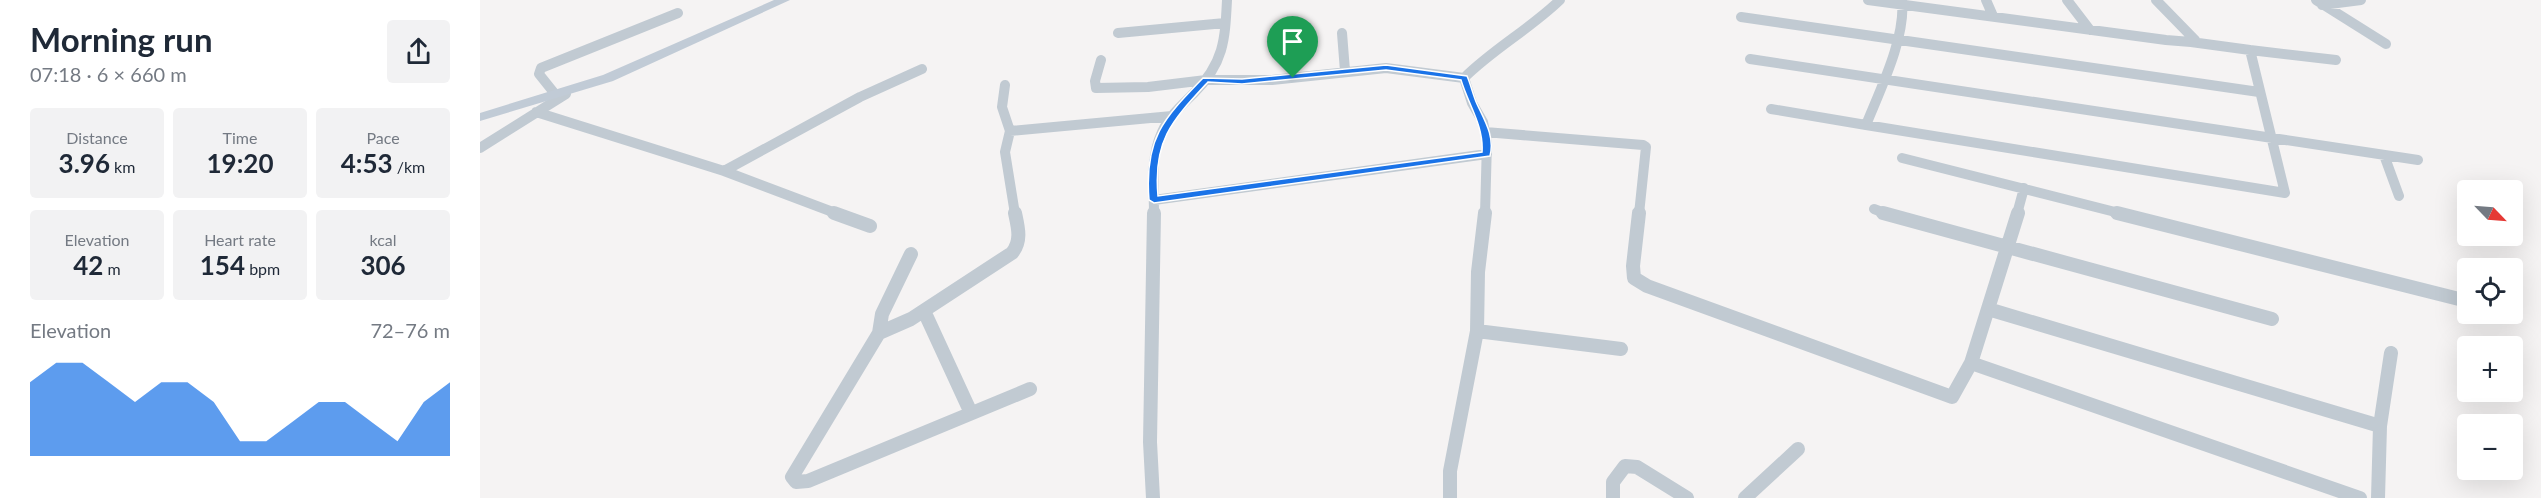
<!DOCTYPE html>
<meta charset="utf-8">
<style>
body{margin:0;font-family:Lato,sans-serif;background:#f2f2f3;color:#1f2937;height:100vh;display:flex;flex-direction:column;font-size:22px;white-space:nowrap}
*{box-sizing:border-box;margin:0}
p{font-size:20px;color:#747a83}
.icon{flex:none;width:33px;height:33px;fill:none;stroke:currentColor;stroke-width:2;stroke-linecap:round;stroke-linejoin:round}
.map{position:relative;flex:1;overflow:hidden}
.side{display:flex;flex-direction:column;background:#fff;width:480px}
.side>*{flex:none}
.needle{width:39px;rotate:115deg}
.controls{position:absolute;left:1977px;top:180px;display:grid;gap:12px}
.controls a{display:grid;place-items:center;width:66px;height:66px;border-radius:6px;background:#fff;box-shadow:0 6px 24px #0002;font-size:30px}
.pin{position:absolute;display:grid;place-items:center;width:51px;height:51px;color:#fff;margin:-62px -26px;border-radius:50% 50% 50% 0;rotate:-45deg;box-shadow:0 0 6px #0007}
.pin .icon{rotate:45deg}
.round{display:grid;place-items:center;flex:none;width:63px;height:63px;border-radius:6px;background:#f2f2f3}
.overview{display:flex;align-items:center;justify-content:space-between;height:102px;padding:0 30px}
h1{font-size:33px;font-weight:700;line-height:45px}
.figures{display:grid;grid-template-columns:repeat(3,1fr);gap:9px;height:102px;padding:6px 30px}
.figures div{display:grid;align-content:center;border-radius:6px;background:#f2f2f3;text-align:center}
.figures b{font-size:26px;font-weight:700}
.figures small{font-size:16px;font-weight:400}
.figures p{font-size:16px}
.chart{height:168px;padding:12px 30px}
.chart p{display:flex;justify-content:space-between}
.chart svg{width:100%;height:108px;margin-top:6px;fill:#1a73e8;opacity:.7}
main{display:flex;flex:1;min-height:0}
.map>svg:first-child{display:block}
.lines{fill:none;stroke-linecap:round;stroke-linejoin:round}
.street-far1{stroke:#c1cad2;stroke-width:10}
.street{stroke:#c1cad2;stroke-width:14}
.secondary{fill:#c1cbd6;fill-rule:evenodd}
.route{fill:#1a73e8;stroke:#fff;stroke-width:1.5;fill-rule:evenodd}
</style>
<main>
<section class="side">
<div class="overview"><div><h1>Morning run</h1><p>07:18 · 6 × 660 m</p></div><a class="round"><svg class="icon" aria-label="share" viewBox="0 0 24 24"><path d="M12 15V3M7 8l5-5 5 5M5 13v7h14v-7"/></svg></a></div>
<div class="figures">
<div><p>Distance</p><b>3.96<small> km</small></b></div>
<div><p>Time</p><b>19:20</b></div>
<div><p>Pace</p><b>4:53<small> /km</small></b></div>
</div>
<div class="figures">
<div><p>Elevation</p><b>42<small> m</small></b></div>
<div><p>Heart rate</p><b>154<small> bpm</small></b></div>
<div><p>kcal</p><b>306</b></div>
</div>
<div class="chart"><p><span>Elevation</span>72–76 m</p>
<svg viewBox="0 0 160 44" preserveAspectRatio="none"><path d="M0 44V14L10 6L20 6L30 14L40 22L50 14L60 14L70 22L80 38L90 38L100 30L110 22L120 22L130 30L140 38L150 22L160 14V44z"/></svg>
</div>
</section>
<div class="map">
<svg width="2061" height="498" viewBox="0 0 2061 498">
<rect width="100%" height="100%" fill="#f5f3f3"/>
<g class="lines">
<path class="street-far1" d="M1388,0L1686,40L1711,42L1715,40L1676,0
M1422,0C1426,38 1400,90 1386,125L1805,193L1770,50L1711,42
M1506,0L1513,16
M1587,0L1610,30
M1836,0L1906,44
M1842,5L1881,0
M1261,17L1779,92
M638,33L745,23
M862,33L865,71
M1770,50L1856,60
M1270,59L1938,160
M621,60L615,81L616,88L668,87L726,80H792L906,68L984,78
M984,78C1013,49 1050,29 1080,0
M984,78L992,103L1003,122L1007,142L1005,214
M525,85L522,107L530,131L525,152L535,214
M75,94L59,74L61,68L198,13
M1291,109L1386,125
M56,112L244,171L358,214
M530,131L692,116
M1005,132L1163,145L1166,147L1159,214
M0,148L86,94
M1904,155L1919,196
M1422,158L1643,214
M244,171L380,97L442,69
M674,200L1007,154
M1394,209L1407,214
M674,214C674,186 670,158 682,132C689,116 702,105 714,93C744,63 745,40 747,0
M1537,214L1544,188"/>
<path class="street" d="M354,213L390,226
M1159,213L1153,266L1154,278L1167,286L1472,397L1491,363
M1403,213L1792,319
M1538,213L1491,363L1880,498
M1637,213L1979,299
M431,254L402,314L399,333L312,477L316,482L328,481L550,389
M1508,309L1900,426
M444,311L491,413
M997,331L1141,349
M399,333L431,319L532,253C542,241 538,227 535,213
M673,498L670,442L674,213
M970,498V471L997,331L998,272L1005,213
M1133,498V482L1145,466L1157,467L1207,498
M1265,498L1318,449
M1898,498L1900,426L1911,353"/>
<path class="secondary" d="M294,0H310L133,81L0,121V113L123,75Z"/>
</g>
<path class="route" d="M906,65L987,76C991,85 993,95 997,104C1005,121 1015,137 1010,156L674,203L669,200C664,139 683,119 723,78L762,79ZM906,70L981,80C988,104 1004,126 1002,152L678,196C673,140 692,121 728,82L762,84Z"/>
</svg>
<div class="controls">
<a><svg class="needle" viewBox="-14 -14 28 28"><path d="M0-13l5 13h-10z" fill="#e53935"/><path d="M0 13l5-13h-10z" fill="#747a83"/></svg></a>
<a><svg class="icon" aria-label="locate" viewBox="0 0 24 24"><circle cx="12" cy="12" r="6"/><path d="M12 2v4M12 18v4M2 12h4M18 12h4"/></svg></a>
<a>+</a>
<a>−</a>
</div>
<div class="pin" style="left:813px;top:78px;background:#1e9e55"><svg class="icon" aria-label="arrive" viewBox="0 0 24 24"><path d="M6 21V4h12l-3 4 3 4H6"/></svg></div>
</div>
</main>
